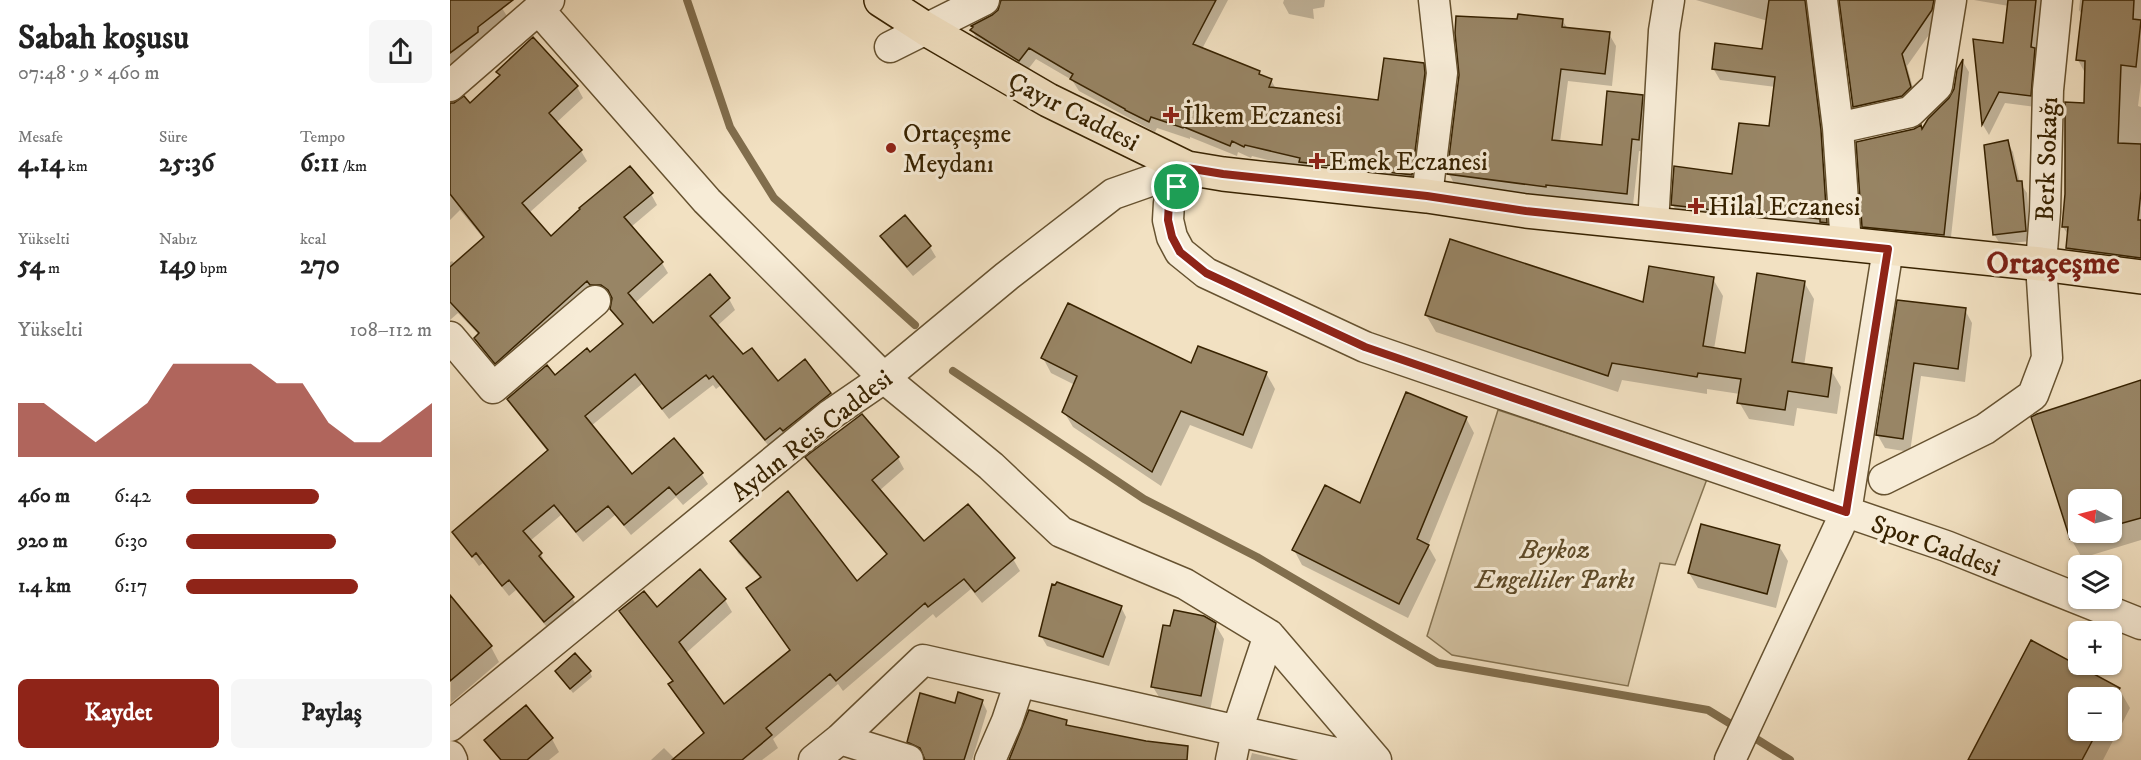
<!DOCTYPE html>
<html lang="tr">
<meta charset="utf-8">
<style>
body{margin:0;font-family:"IM FELL DW Pica",serif;background:#f6f6f6;color:#222;height:100vh;display:flex;flex-direction:column;font-size:22px;white-space:nowrap}
*{box-sizing:border-box;margin:0}
p{font-size:20px;color:#767676}
.icon{flex:none;width:33px;height:33px;fill:none;stroke:currentColor;stroke-width:2;stroke-linecap:round;stroke-linejoin:round}
.map{position:relative;flex:1;overflow:hidden}
.drawer{display:flex;flex-direction:column;background:#fff;width:450px}
.drawer>*{flex:none}
.needle{width:39px;rotate:277deg}
.tools{position:absolute;left:1618px;top:489px;display:grid;gap:12px}
.tools a{display:grid;place-items:center;width:54px;height:54px;border-radius:9px;background:#fff;box-shadow:0 2px 4px #0004;font-size:30px}
.pin{position:absolute;display:grid;place-items:center;width:51px;height:51px;color:#fff;margin:-26px;border:3px solid #fff;border-radius:50%;box-shadow:0 2px 6px #0007}
.round{display:grid;place-items:center;flex:none;width:63px;height:63px;border-radius:9px;background:#f6f6f6}
.summary{display:flex;align-items:center;justify-content:space-between;height:102px;padding:0 18px}
h1{font-size:33px;font-weight:700;line-height:45px}
.metrics{display:grid;grid-template-columns:repeat(3,1fr);gap:9px;height:102px;padding:6px 18px}
.metrics div{display:grid;align-content:center}
.metrics b{font-size:26px;font-weight:700}
.metrics small{font-size:16px;font-weight:400}
.metrics p{font-size:16px}
.chart{height:168px;padding:12px 18px}
.chart p{display:flex;justify-content:space-between}
.chart svg{width:100%;height:108px;margin-top:6px;fill:#8f2418;opacity:.7}
.primary-button{display:flex;gap:12px;margin-top:auto;padding:12px 18px}
.primary-button a{flex:1;height:69px;border-radius:9px;background:#8f2418;color:#fff;font-size:24px;font-weight:700;line-height:69px;text-align:center}
.primary-button a+a{background:#f6f6f6;color:#222}
ul{padding:0 18px;list-style:none;font-size:20px}
li{display:grid;grid-template-columns:96px 72px 1fr;align-items:center;height:45px}
li i{height:15px;border-radius:8px;background:#8f2418}
main{display:flex;flex:1;min-height:0}
.map>svg:first-child{display:block}
.green{fill:#d2c1a1;stroke:#847250;stroke-width:1.5}
.shadow{fill:#0003;fill-rule:evenodd}
.lines{fill:none;stroke-linecap:round;stroke-linejoin:round}
.stream{stroke:#816e4d;stroke-width:8}
.building{fill:#988565;stroke:#372200;stroke-width:1.5}
.minor-casing{stroke:#665230;stroke-width:33}
.major-casing{stroke:#372200;stroke-width:36}
.minor{stroke:#f7ecd7;stroke-width:30}
.major{stroke:#f2e1c2;stroke-width:33}
.route-casing{stroke:#fff;stroke-width:12}
.route{stroke:#8f2418;stroke-width:8}
.poi-dot{fill:#8f2418;stroke:#f7ecd7;stroke-width:2}
.labels{text-anchor:middle;stroke-width:6;stroke-linejoin:round;paint-order:stroke}
.street-label{font-size:26px;fill:#372200;stroke:#f7ecd7}
.poi-label{font-size:26px;fill:#372200;stroke:#f7ecd7;text-anchor:start}
.park-label{font-size:26px;font-style:italic;fill:#5e4a28;stroke:#f7ecd7}
.district-label{font-size:32px;font-weight:bold;fill:#7a1f14;stroke:#f7ecd7}
</style>
<main>
<section class="drawer">
<div class="summary"><div><h1>Sabah koşusu</h1><p>07:48 · 9 × 460 m</p></div><a class="round"><svg class="icon" aria-label="share" viewBox="0 0 24 24"><path d="M12 15V3M7 8l5-5 5 5M5 13v7h14v-7"/></svg></a></div>
<div class="metrics">
<div><p>Mesafe</p><b>4.14<small> km</small></b></div>
<div><p>Süre</p><b>25:36</b></div>
<div><p>Tempo</p><b>6:11<small> /km</small></b></div>
</div>
<div class="metrics">
<div><p>Yükselti</p><b>54<small> m</small></b></div>
<div><p>Nabız</p><b>149<small> bpm</small></b></div>
<div><p>kcal</p><b>270</b></div>
</div>
<div class="chart"><p><span>Yükselti</span>108–112 m</p>
<svg viewBox="0 0 160 44" preserveAspectRatio="none"><path d="M0 44V22L10 22L20 30L30 38L40 30L50 22L60 6L70 6L80 6L90 6L100 14L110 14L120 30L130 38L140 38L150 30L160 22V44z"/></svg>
</div>
<ul>
<li><b>460 m</b>6:42<i style="width:54%"></i></li>
<li><b>920 m</b>6:30<i style="width:61%"></i></li>
<li><b>1.4 km</b>6:17<i style="width:70%"></i></li>
</ul>
<div class="primary-button"><a>Kaydet</a><a>Paylaş</a></div>
</section>
<div class="map">
<svg width="1691" height="760" viewBox="0 0 1691 760">
<rect width="100%" height="100%" fill="#f2e1c2"/>
<filter id="stains"><feTurbulence type="fractalNoise" baseFrequency=".00333" numOctaves="4"/><feColorMatrix values="0 0 0 0 .2 0 0 0 0 .09 0 0 0 0 .02 0 0 0 .5 -.17"/></filter>
<radialGradient id="worn" r=".72"><stop offset=".6" stop-color="#630" stop-opacity="0"/><stop offset="1" stop-color="#630" stop-opacity=".3"/></radialGradient>
<path class="green" d="M1048,410L1257,479L1225,565L1210,563L1178,686L1002,655L977,636Z"/>
<path class="shadow" d="M0,0H47L60,21L0,72Z
M553,0H778L752,49L809,72L812,77L821,80L826,89L930,101L973,64L979,76L968,186L855,169L802,156L801,158L788,152L787,156L740,137V139L707,128L705,132L629,91L622,80L586,59L576,72L528,41L522,30L550,10Z
M834,0H875L874,7L863,9L864,19L839,14L833,3Z
M1246,0H1363L1383,234L1229,216L1223,205L1284,175L1321,128L1326,87L1270,80L1263,68L1313,51L1318,21Z
M1420,0H1495L1488,22L1457,66L1466,99L1411,118L1404,107Z
M1524,0H1593L1586,107L1555,103L1539,135L1533,125L1525,41L1554,45L1559,6Z
M1630,0H1691V82L1688,106L1691,107V268L1624,259L1618,248L1619,236L1613,227L1616,194L1635,105L1636,71H1634L1628,60L1633,16L1629,10Z
M1053,20H1112L1118,29L1159,34L1166,46L1162,86L1118,81L1110,142L1154,147L1192,96L1199,109L1196,152L1189,151L1183,205L1103,197V199L1006,187L999,174Z
M83,40L127,87L133,98L106,123L131,151L137,161L79,213L101,238L201,194L207,205L181,227L212,263L218,273L185,303L203,325L259,276L279,299L285,310L267,326L293,357L328,383L355,362L386,405L322,450L270,386L266,389L263,385L219,419L192,384L141,426L182,476L251,473L258,484L233,505L226,497L181,535L165,515L133,542L111,515L80,541L91,554L96,566L122,598L129,609L101,632L66,590L59,596L33,563L29,566L4,532L98,452L65,410L59,399L105,377L140,354L173,326L161,309L163,299L159,295H147L52,373L32,349L26,339L29,335L8,313L0,320V262L2,261L5,264L34,239L10,210L0,220V104L20,105L51,76Z
M1513,62L1519,72L1500,246L1420,238L1414,226L1473,131L1501,99L1505,89L1509,70Z
M1557,142L1563,152L1570,183L1577,193L1581,241L1550,244L1544,234Z
M432,237L480,247L486,257L463,276L438,247Z
M1263,279L1273,296L1264,349L1296,355L1354,282L1364,299L1354,366L1381,370L1391,387L1387,414L1347,408L1344,426L1299,419L1289,402L1290,394L1257,389V394L1172,380L1168,392L986,332L976,315L1194,304Z
M1449,301L1515,310L1522,323L1515,382L1471,376L1460,452L1435,448L1427,434Z
M593,358L742,365L816,373L825,389L802,449L740,425L711,486L623,427L614,412L625,385L601,373Z
M1691,382V540L1632,558L1621,539L1583,418ZM1629,500H1662V532H1629Z
M1016,418L1024,433L978,546L986,560L958,618L852,565L844,550L911,505Z
M357,458H448L454,469L429,491L474,543L563,559L570,571L532,603L521,589L486,618L483,614L393,691L388,684L323,739L328,748L312,760H201L214,748L225,759L255,734L226,696L220,685L224,682L177,623L171,611L207,609L250,571L275,600L282,612L235,654L274,706L341,651L311,579L288,553L282,541L407,583L437,555L364,469Z
M1329,546L1338,561L1326,608L1248,588L1239,573Z
M0,598L41,647L49,662L1,703Z
M671,607L676,617L659,666L597,646L591,636Z
M765,624L774,639L760,711L712,702L703,687L721,628Z
M1581,642L1669,689L1680,708L1653,760H1520ZM1629,698H1662V730H1629Z
M106,672H140L142,677L123,693Z
M532,701L537,711L522,760H476V757L464,752L459,741L506,705Z
M76,707L102,739L109,752L99,760H50L36,740Z
M802,753L832,760H800Z"/>
<g class="lines">
<path class="stream" d="M237,0L280,127L324,198L465,325
M503,371L694,499L807,557L988,663L1258,710L1289,729
M1300,735L1340,760"/>
</g>
<path class="building" d="M0,0H63L28,27V32L0,53Z
M551,0H766L743,44L810,71L809,74L822,79L819,87L928,100L934,58L974,63L975,73L962,175L849,162L850,158L795,145L794,147L782,141L780,146L734,127L733,128L701,117L699,122L675,110V109L620,79L623,74L579,48L569,61L520,30L523,27L521,26L542,15L548,10Z
M1319,0H1355L1371,130L1377,223L1370,222V219L1264,206L1263,210L1221,205L1224,166L1282,174L1289,123L1319,126L1325,77L1262,69L1265,43L1312,49Z
M1389,0H1484L1482,10L1452,54L1461,87L1452,96L1403,107Z
M1558,0H1586L1581,47L1585,48L1581,96L1549,92L1532,125L1523,39L1553,43Z
M1633,0H1684L1683,19L1691,20L1686,67L1671,65L1668,143L1691,144V191L1688,220H1691V258L1616,248L1618,227H1612L1615,194V102L1634,103L1635,61L1626,60Z
M1068,14L1113,19L1112,27L1160,32L1155,74L1111,69L1102,140L1152,145L1157,91L1193,95L1189,140L1182,139L1177,194L1096,185V187L997,174L1009,75L1005,33L1006,16L1067,19Z
M83,37L128,86L99,113L132,150L72,203L101,236L130,209L129,208L180,166L203,193L174,217L213,262L178,293L203,323L260,274L280,298L260,316L293,354L302,348L328,381L355,359L381,393L333,431L330,428L315,440L263,376L259,379L256,375L212,409L185,374L135,416L182,474L224,438L253,473L226,495L219,487L174,525L158,506L126,532L104,505L73,531L92,553L89,556L124,597L94,622L59,580L52,586L26,553L22,557L2,532L98,450L57,399L97,365L105,375L137,348L140,352L173,324L160,309L162,298L158,290L151,285H140L137,281L45,364L24,338L29,333L0,302V267L34,237L0,194V103H4L14,96L20,103L50,75L46,72Z
M1513,59L1494,235L1412,227L1406,142L1464,129L1471,125L1472,129L1478,119L1499,98L1504,89L1507,70Z
M1558,140L1567,181H1572L1576,231L1543,235L1534,145Z
M455,215L481,246L457,267L430,236Z
M1000,239L1193,302L1199,266L1264,277L1253,346L1295,353L1307,273L1355,281L1342,362L1382,368L1378,397L1338,391L1335,410L1287,403L1291,379L1248,373L1247,377L1162,363L1158,376L975,315Z
M1447,300L1516,308L1508,369L1464,363L1453,439L1426,435Z
M618,303L741,363L748,346L817,372L793,435L731,411L702,472L612,412L627,376L591,358Z
M1691,380V518L1662,526V500H1629V532H1642L1620,539L1581,417L1587,414Z
M956,392L1017,417L967,539L979,545L949,604L842,550L875,485L910,503Z
M412,414L449,457L422,480L474,541L518,504L565,558L525,592L514,579L478,607L475,603L386,681L380,674L316,728L322,735L292,760H222L254,733L218,684L223,681L169,611L194,591L207,607L250,569L276,599L229,642L274,704L340,650L296,588L311,577L280,541L338,491L407,581L437,554L355,457Z
M1251,524L1330,545L1317,594L1238,573Z
M607,582L672,606L653,657L589,636L602,584L605,585Z
M0,595L42,646L0,681Z
M724,610L754,616L766,623L751,696L701,687L713,625L720,626Z
M1581,640L1670,688L1662,703V698H1629V730H1648L1632,760H1518Z
M125,653L141,671L120,689L105,671Z
M508,692L533,700L514,760H475L470,748L457,742L470,693L505,703Z
M76,705L103,738L77,760H51L34,740Z
M579,710L617,720L616,725L696,741L738,746L737,760H559Z"/>
<g class="lines">
<g class="minor-casing">
<path id="minor" d="M1372,0L1388,128L1396,245
M89,10L257,201L434,378L541,466L611,532L735,584L819,635L926,760
M440,47L534,0
M0,86L99,0
M1388,128L1460,112L1487,86L1501,0
M737,168L732,173L719,203L718,220L722,237L730,252L756,273L915,347L1496,546L1691,624
M977,196L992,73L984,0
M1203,224L1214,31L1219,0
M0,337L43,388L145,301
M1434,479L1535,429L1583,395L1597,358L1591,264L1595,212L1598,90L1607,0
M0,726L380,415L434,378L557,276L663,194L737,168
M390,739L458,760
M0,756L2,760
M364,760L390,739L473,660L917,760
M540,760L557,721L570,682
M781,760L787,731L819,635
M1280,760L1396,512L1438,249"/>
</g>
<g class="major-casing">
<path id="major" d="M431,0L476,29L598,100L737,168L773,174L977,196L1076,211L1591,264L1691,277"/>
</g>
<use href="#minor" class="minor"/>
<use href="#major" class="major"/>
</g>
<g class="lines">
<g class="route-casing">
<path id="route" d="M737,168L773,174L977,196L1076,211L1438,249L1396,512L915,347L756,273L730,252L722,237L718,220L719,202L732,173Z"/>
</g>
<use href="#route" class="route"/>
</g>
<g class="poi-dot">
<path d="M718 106h6v6h6v6h-6v6h-6v-6h-6v-6h6z"/>
<circle cx="441" cy="148" r="6"/>
<path d="M864 152h6v6h6v6h-6v6h-6v-6h-6v-6h6z"/>
<path d="M1243 197h6v6h6v6h-6v6h-6v-6h-6v-6h6z"/>
</g>
<g class="labels">
<g class="street-label">
<text transform="translate(624 111) rotate(27)" y="9">Çayır Caddesi</text>
<text transform="translate(1596 159) rotate(-88)" y="9">Berk Sokağı</text>
<text transform="translate(361 435) rotate(-38)" y="9">Aydın Reis Caddesi</text>
<text transform="translate(1486 545) rotate(20)" y="9">Spor Caddesi</text>
</g>
<g class="poi-label">
<text x="733" y="124">İlkem Eczanesi</text>
<text x="453" y="142">Ortaçeşme<tspan x="453" dy="30">Meydanı</tspan></text>
<text x="879" y="170">Emek Eczanesi</text>
<text x="1258" y="215">Hilal Eczanesi</text>
</g>
<g class="park-label">
<text x="1105" y="558">Beykoz<tspan x="1105" dy="30">Engelliler Parkı</tspan></text>
</g>
<g class="district-label">
<text x="1603" y="273">Ortaçeşme</text>
</g>
</g>
<rect width="100%" height="100%" filter="url(#stains)"/>
<rect width="100%" height="100%" fill="url(#worn)"/>
</svg>
<div class="tools">
<a><svg class="needle" viewBox="-14 -14 28 28"><path d="M0-13l5 13h-10z" fill="#e53935"/><path d="M0 13l5-13h-10z" fill="#767676"/></svg></a>
<a><svg class="icon" aria-label="layers" viewBox="0 0 24 24"><path d="M12 4l9 5-9 5-9-5zM3 14l9 5 9-5"/></svg></a>
<a>+</a>
<a>−</a>
</div>
<div class="pin" style="left:727px;top:187px;background:#1e9e55"><svg class="icon" aria-label="arrive" viewBox="0 0 24 24"><path d="M6 21V4h12l-3 4 3 4H6"/></svg></div>
</div>
</main>
